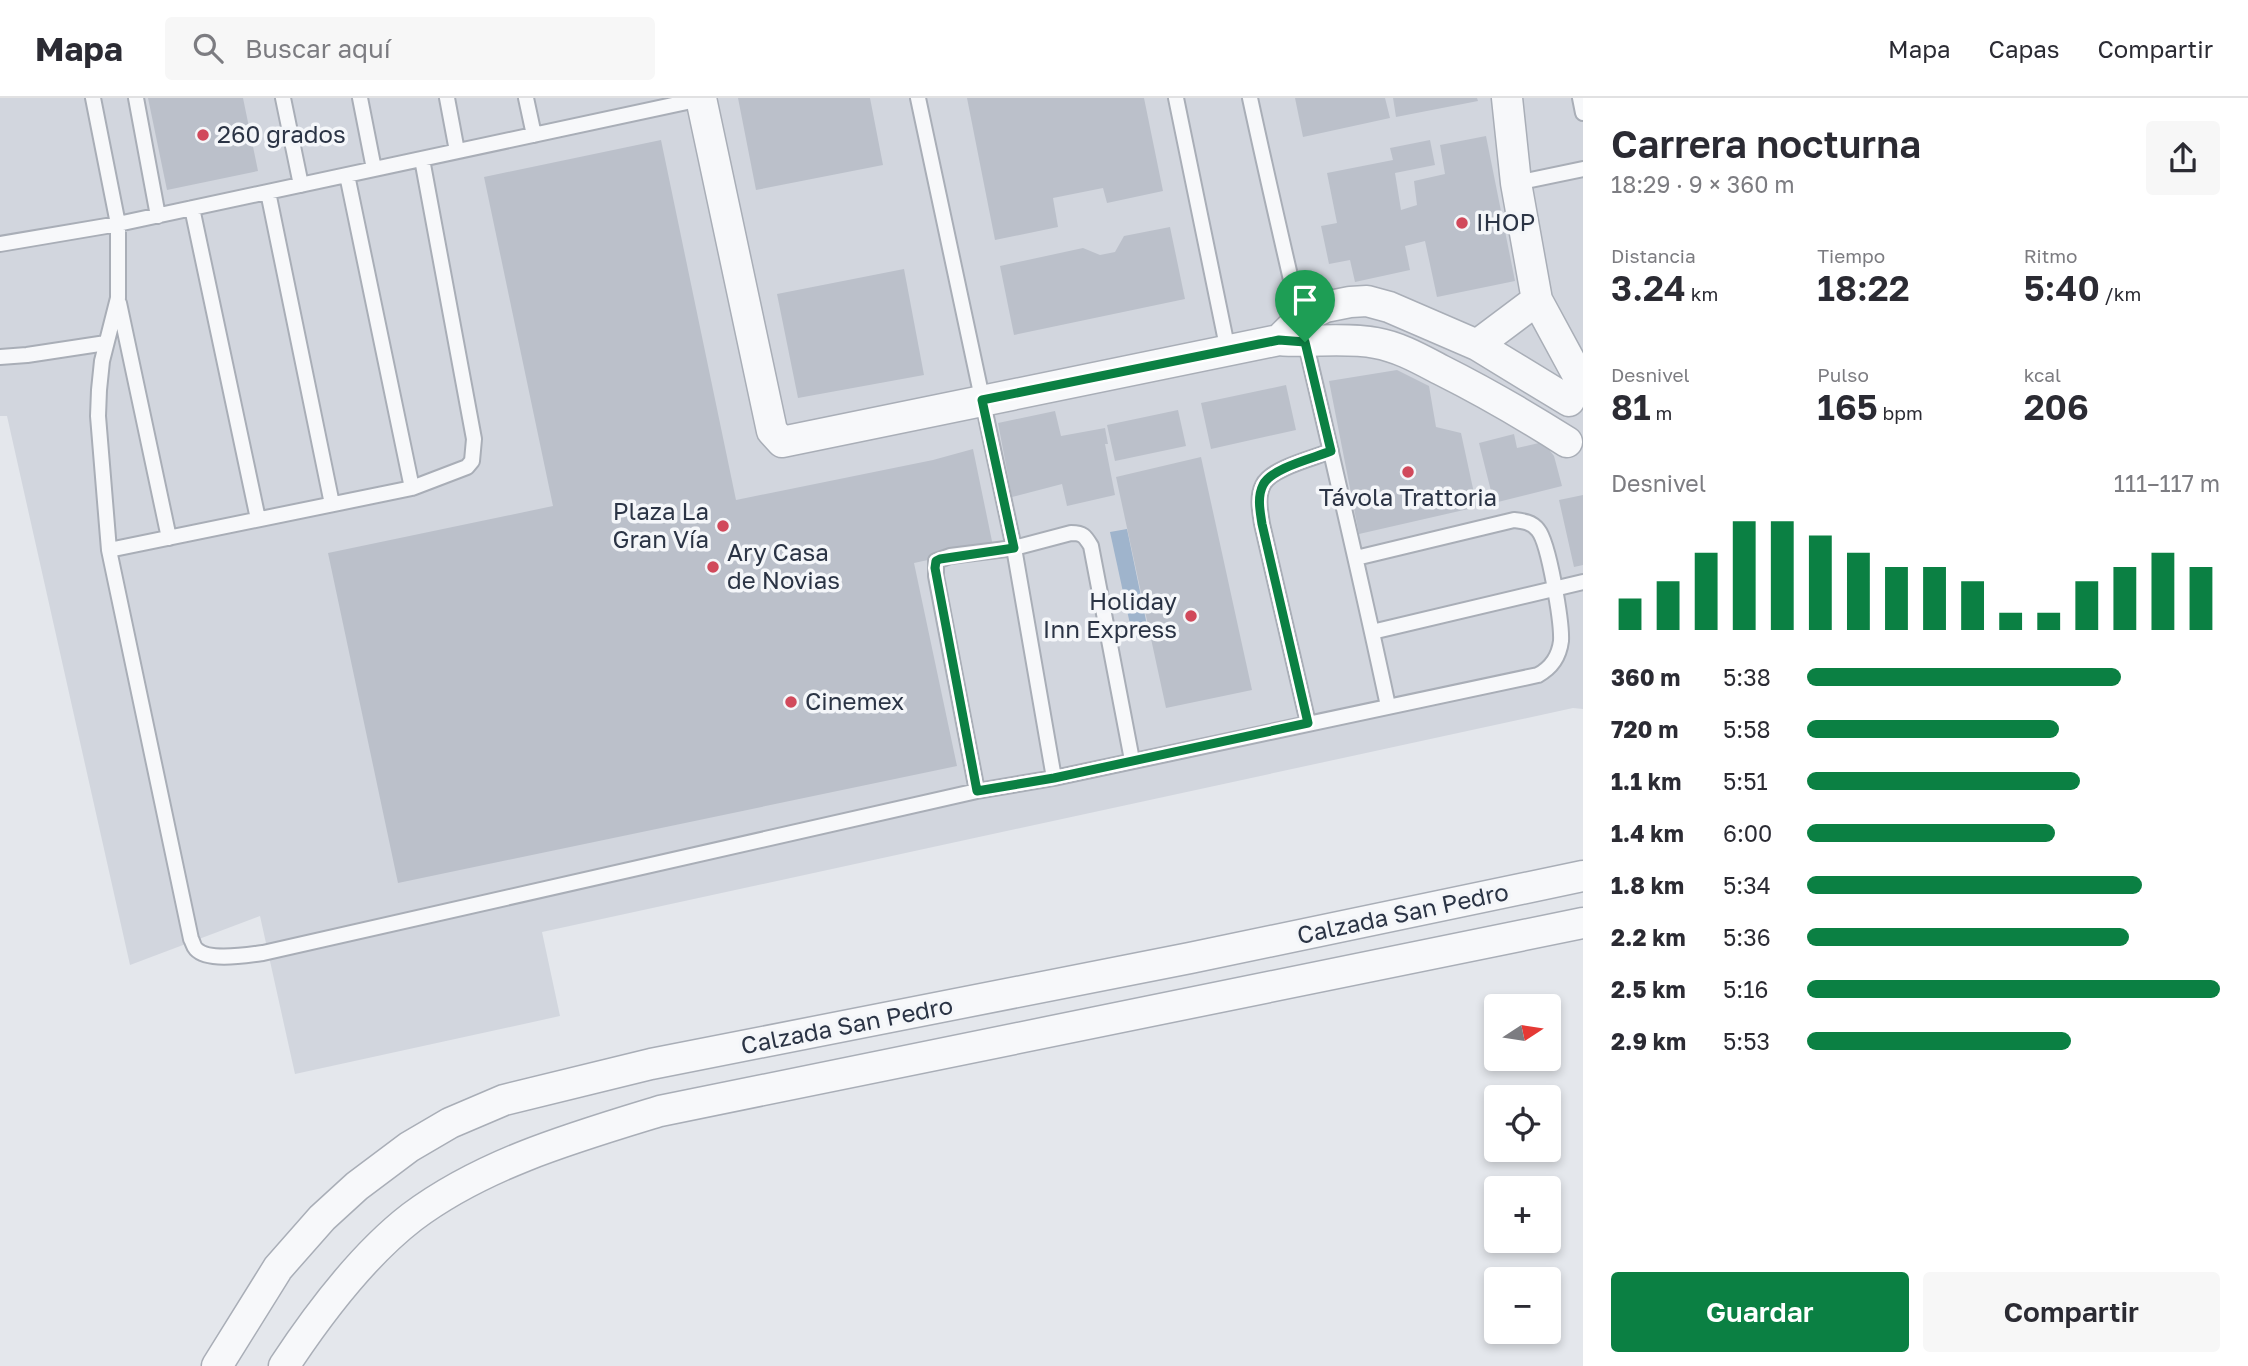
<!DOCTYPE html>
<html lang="es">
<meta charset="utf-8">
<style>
body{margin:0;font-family:"Golos Text",sans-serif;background:#f7f7f7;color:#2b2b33;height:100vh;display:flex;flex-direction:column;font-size:26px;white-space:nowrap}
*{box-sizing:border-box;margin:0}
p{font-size:23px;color:#7c7c81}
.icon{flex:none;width:38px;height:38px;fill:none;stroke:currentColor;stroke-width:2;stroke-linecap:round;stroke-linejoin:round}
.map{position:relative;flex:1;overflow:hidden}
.details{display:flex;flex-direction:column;background:#fff;width:665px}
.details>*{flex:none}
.needle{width:46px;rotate:78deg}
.controls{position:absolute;left:1484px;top:896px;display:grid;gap:14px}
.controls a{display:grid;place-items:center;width:77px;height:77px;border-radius:7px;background:#fff;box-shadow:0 4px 10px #0003;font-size:35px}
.pin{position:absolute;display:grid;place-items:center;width:60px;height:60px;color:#fff;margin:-72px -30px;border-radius:50% 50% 50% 0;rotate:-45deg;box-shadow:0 0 7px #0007}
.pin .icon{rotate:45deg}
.round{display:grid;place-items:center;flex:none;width:74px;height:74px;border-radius:7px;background:#f7f7f7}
.overview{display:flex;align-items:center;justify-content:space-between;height:119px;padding:0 28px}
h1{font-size:38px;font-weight:600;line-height:52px}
.metrics{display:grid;grid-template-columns:repeat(3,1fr);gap:10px;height:119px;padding:7px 28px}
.metrics div{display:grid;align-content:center}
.metrics b{font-size:35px;font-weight:600}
.metrics small{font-size:19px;font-weight:400}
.metrics p{font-size:19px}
.chart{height:196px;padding:14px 28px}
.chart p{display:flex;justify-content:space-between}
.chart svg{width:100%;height:126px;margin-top:7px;stroke:#0b8043;stroke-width:6}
.primary-button{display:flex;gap:14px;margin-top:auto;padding:14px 28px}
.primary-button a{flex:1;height:80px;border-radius:7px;background:#0b8043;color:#fff;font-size:28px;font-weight:600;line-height:80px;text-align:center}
.primary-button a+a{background:#f7f7f7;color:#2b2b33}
ul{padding:0 28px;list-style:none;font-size:23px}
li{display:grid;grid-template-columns:112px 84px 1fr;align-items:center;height:52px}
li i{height:18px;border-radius:9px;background:#0b8043}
header{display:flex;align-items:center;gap:42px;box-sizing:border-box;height:98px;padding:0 35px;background:#fff;border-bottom:2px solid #e1e1e2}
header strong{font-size:33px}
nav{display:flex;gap:38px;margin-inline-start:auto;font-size:24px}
.search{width:490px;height:63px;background:#f7f7f7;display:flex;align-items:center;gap:18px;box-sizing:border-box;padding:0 24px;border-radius:7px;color:#7c7c81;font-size:26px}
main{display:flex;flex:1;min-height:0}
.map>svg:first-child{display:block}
.built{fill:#d2d6de}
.water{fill:#9fb4cc}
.building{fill:#bbc0ca}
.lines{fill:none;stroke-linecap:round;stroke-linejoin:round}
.lane-casing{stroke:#a9aeb7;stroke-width:18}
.street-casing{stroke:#a9aeb7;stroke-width:33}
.lane{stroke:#f7f8fa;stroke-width:14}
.street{stroke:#f7f8fa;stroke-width:30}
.route-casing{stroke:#fff;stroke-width:14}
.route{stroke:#0b8043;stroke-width:9}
.poi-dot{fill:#d1495b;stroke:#f4f6f9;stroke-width:2.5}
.labels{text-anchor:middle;stroke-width:7;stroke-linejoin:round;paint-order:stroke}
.poi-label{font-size:24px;fill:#2b3445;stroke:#f4f6f9;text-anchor:start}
.street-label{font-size:24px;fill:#2b3445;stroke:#f4f6f9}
</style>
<header>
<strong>Mapa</strong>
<div class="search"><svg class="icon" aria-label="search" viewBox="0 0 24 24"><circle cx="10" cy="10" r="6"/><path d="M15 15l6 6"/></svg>Buscar aquí</div>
<nav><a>Mapa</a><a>Capas</a><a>Compartir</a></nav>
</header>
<main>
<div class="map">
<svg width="1583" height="1268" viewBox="0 0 1583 1268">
<rect width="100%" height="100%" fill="#e4e7ec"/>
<path class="built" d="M0,0H1583V611L1573,610L542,834L560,918L295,976L260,818L130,867L7,318H0Z"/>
<path class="water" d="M1127,431L1149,537L1133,540L1110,434Z"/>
<path class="building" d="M148,0H243L258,73L167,92Z
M738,0H870L883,67L756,92Z
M967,0H1144L1163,93L1107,105L1103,90L1053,100L1058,129L995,142Z
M1295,0H1385L1390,20L1303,39Z
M1393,0H1477L1478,3L1396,19Z
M1486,38L1515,183L1437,199L1425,143L1405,148L1410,172L1355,184L1350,162L1329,166L1321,128L1337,125L1327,75L1393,62L1390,50L1430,42L1435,67L1395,75L1401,112L1417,107L1414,83L1445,76L1440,47Z
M661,42L736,402L933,362L973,351L993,448L914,465L957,668L398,785L328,455L553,408L484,79Z
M1170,129L1185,201L1014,237L1000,168L1083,150L1100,157L1115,154L1124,138Z
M904,171L924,277L798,300L777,196Z
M1397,272L1429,288L1436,329L1461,335L1477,409L1359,436L1329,283Z
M1286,287L1296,332L1211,351L1201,305Z
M1178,312L1186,348L1115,363L1107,327Z
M1055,313L1061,338L1105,330L1108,346H1105L1115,397L1067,408L1062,386L1012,399L998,325Z
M1514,336L1517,350L1543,344L1554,358L1562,388L1494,405L1479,345Z
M1201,359L1252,592L1166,610L1116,379Z
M1583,397V467L1574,469L1559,402Z"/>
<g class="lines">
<g class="lane-casing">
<path id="lane" d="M93,0L118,126V200L102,263L99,292L98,318L109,452L191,841C193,844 193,848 196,851C208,864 247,857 263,855L977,693L1054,680L1538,577C1551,570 1559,559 1561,543C1562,525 1549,445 1538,432C1532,424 1523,423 1514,422L1356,460
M136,0L158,118
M283,0L301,87
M360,0L374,71
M447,0L457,53
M526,0L534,37
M918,0L1014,450L1054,680
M1176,0L1228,253
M1250,0C1294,203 1345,405 1388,608
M1580,0L1583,15
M347,77L412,390
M1516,85L1583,71
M268,94L332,406
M192,110L258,421
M0,146L118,126L701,1
M119,205L169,440
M0,259L27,257L106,245
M109,452L412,390L467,369L472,363L474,341L422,61
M1372,534L1583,484
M1308,625L1262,426C1260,413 1257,399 1263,387C1271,370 1314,360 1331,353
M977,693L936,478V463L950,458L1014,450L1071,435C1083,435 1085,438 1091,448L1132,662"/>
</g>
<g class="street-casing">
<path id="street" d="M701,0L772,333L782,344L1279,242C1311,245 1344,239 1376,245C1399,249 1420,261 1441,272C1485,294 1526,318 1567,344
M1507,0L1516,85L1537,202L1583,287
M1279,242L1299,222L1325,209L1350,204L1367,203L1389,209L1477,247L1569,303
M1477,247L1537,202
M217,1268L278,1170L322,1120L357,1088L409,1049L450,1025L504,1002L651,966L1190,860L1583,778
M284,1268C317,1218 364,1156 412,1119C484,1065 575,1039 660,1013L1583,825"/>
</g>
<use href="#lane" class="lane"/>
<use href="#street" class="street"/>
</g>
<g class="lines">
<g class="route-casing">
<path id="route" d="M1279,242L1305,244L1331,353C1314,360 1271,370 1263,387C1257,399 1260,413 1262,426L1308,625L1054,680L977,693L935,470L936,463L940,461L1014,450L982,302Z"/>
</g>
<use href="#route" class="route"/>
</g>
<g class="poi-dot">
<circle cx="203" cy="37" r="7"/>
<circle cx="1462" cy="125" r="7"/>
<circle cx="1408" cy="374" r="7"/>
<circle cx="723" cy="428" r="7"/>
<circle cx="713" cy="469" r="7"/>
<circle cx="1191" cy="518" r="7"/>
<circle cx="791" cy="604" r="7"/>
</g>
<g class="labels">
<g class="poi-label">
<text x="217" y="45">260 grados</text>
<text x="1476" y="133">IHOP</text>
<text x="1408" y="408" text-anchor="middle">Távola Trattoria</text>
<text x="709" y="422" text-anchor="end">Plaza La<tspan x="709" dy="28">Gran Vía</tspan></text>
<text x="727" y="463">Ary Casa<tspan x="727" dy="28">de Novias</tspan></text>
<text x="1177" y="512" text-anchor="end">Holiday<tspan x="1177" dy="28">Inn Express</tspan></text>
<text x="805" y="612">Cinemex</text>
</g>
<g class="street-label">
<text transform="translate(1403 816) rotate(-12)" y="8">Calzada San Pedro</text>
<text transform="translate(847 928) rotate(-11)" y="8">Calzada San Pedro</text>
</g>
</g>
</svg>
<div class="controls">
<a><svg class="needle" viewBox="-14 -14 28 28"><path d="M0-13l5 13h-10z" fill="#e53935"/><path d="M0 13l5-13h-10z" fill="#7c7c81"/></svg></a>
<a><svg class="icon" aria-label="locate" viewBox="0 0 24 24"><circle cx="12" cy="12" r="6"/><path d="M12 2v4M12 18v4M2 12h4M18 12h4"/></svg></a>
<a>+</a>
<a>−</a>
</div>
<div class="pin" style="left:1305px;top:244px;background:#1e9e55"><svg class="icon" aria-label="arrive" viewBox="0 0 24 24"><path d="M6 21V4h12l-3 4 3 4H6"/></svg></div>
</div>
<section class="details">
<div class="overview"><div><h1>Carrera nocturna</h1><p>18:29 · 9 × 360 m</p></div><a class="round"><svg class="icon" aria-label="share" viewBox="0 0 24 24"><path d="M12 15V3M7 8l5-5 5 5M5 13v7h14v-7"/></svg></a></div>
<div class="metrics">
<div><p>Distancia</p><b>3.24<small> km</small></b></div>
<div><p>Tiempo</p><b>18:22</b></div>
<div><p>Ritmo</p><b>5:40<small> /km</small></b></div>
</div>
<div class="metrics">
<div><p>Desnivel</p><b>81<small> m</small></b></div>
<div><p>Pulso</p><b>165<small> bpm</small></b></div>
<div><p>kcal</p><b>206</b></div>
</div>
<div class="chart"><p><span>Desnivel</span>111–117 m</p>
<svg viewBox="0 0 160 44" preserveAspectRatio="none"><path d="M5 44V33M15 44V27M25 44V17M35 44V6M45 44V6M55 44V11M65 44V17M75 44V22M85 44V22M95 44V27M105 44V38M115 44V38M125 44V27M135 44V22M145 44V17M155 44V22"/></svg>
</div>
<ul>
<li><b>360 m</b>5:38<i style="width:76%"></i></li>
<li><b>720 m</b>5:58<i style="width:61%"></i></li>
<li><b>1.1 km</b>5:51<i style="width:66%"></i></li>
<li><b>1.4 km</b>6:00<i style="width:60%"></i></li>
<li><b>1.8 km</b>5:34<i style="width:81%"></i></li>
<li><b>2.2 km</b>5:36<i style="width:78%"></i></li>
<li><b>2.5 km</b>5:16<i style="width:100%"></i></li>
<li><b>2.9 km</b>5:53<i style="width:64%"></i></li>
</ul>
<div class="primary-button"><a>Guardar</a><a>Compartir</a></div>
</section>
</main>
